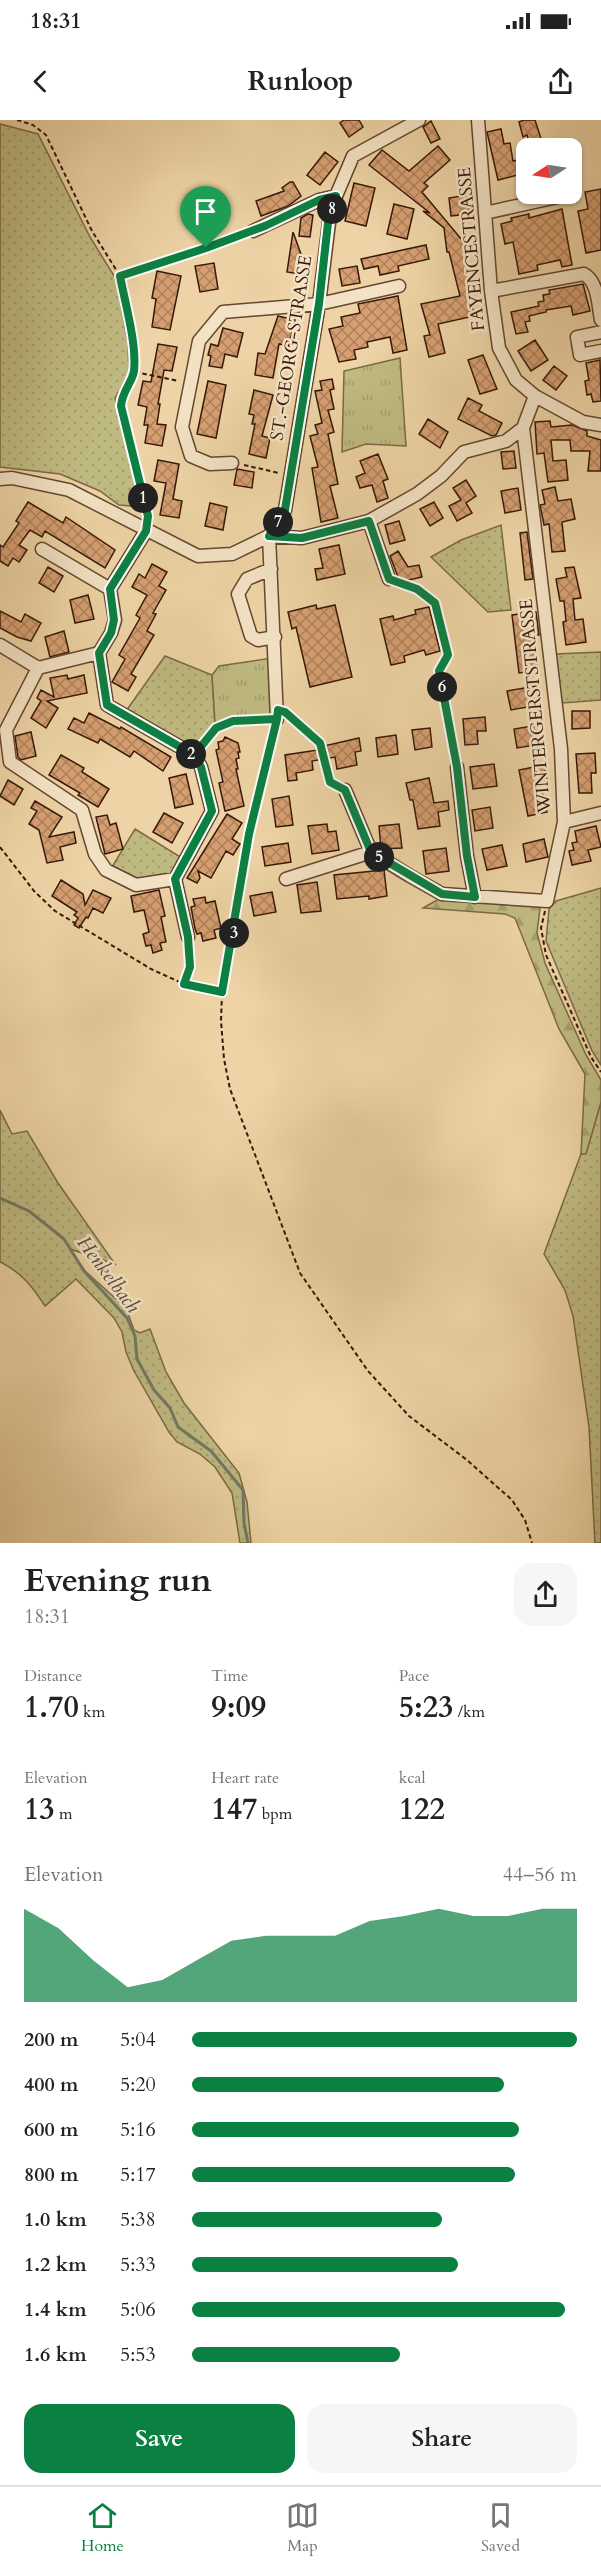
<!DOCTYPE html>
<meta charset="utf-8">
<style>
body{margin:0;font-family:Cardo,serif;background:#f6f6f6;color:#222;height:100vh;display:flex;flex-direction:column;font-size:22px;white-space:nowrap}
*{box-sizing:border-box;margin:0}
p{font-size:20px;color:#767676}
.icon{flex:none;width:33px;height:33px;fill:none;stroke:currentColor;stroke-width:2;stroke-linecap:round;stroke-linejoin:round}
.map{position:relative;height:1423px;overflow:hidden}
.side{display:flex;flex-direction:column;background:#fff;flex:1}
.side>*{flex:none}
.needle{width:39px;rotate:258deg}
.buttons{position:absolute;left:516px;top:18px;display:grid;gap:12px}
.buttons a{display:grid;place-items:center;width:66px;height:66px;border-radius:12px;background:#fff;box-shadow:0 2px 4px #0004;font-size:30px}
.pin{position:absolute;display:grid;place-items:center;width:51px;height:51px;color:#fff;margin:-62px -26px;border-radius:50% 50% 50% 0;rotate:-45deg;box-shadow:0 0 6px #0007}
.pin .icon{rotate:45deg}
.km{position:absolute;width:30px;height:30px;margin:-15px;border-radius:50%;background:#222;color:#fff;font-size:16px;line-height:30px;text-align:center}
.round{display:grid;place-items:center;flex:none;width:63px;height:63px;border-radius:18px;background:#f6f6f6}
.overview{display:flex;align-items:center;justify-content:space-between;height:102px;padding:0 24px}
h1{font-size:33px;font-weight:800;line-height:45px}
.figures{display:grid;grid-template-columns:repeat(3,1fr);gap:9px;height:102px;padding:6px 24px}
.figures div{display:grid;align-content:center}
.figures b{font-size:30px;font-weight:800}
.figures small{font-size:16px;font-weight:400}
.figures p{font-size:16px}
.chart{height:168px;padding:12px 24px}
.chart p{display:flex;justify-content:space-between}
.chart svg{width:100%;height:108px;margin-top:6px;fill:#0b8043;opacity:.7}
.cta{display:flex;gap:12px;margin-top:auto;padding:12px 24px}
.cta a{flex:1;height:69px;border-radius:18px;background:#0b8043;color:#fff;font-size:24px;font-weight:800;line-height:69px;text-align:center}
.cta a+a{background:#f6f6f6;color:#222}
ul{padding:0 24px;list-style:none;font-size:20px}
li{display:grid;grid-template-columns:96px 72px 1fr;align-items:center;height:45px}
li i{height:15px;border-radius:8px;background:#0b8043}
.status{display:flex;justify-content:space-between;align-items:center;height:42px;padding:0 30px;background:#fff;direction:ltr}
.status svg{height:16px;fill:currentColor}
header{display:flex;justify-content:space-between;align-items:center;height:78px;padding:0 24px;background:#fff;font-size:27px;font-weight:800}
.tabs{display:flex;justify-content:space-around;align-items:center;height:84px;border-top:2px solid #e0e0e0;background:#fff;font-size:16px;color:#767676}
.tabs a{display:grid;justify-items:center;gap:3px}
.tabs .current{color:#0b8043}
.map>svg:first-child{display:block}
.grass{fill:url(#grass-dots);stroke:#7b6945;stroke-width:1.5}
.forest{fill:url(#forest-firs);stroke:#7b6945;stroke-width:1.5}
.park{fill:url(#park-tufts);stroke:#7b6945;stroke-width:1.5}
.lines{fill:none;stroke-linecap:round;stroke-linejoin:round}
.stream{stroke:#727964;stroke-width:3}
.building{fill:url(#building-cross-hatch);stroke:#371809;stroke-width:1.5}
.minor-casing{stroke:#644730;stroke-width:15}
.path{stroke:#371809;stroke-width:2;stroke-dasharray:4.5 3;stroke-linecap:butt}
.minor{stroke:#f3e2c4;stroke-width:12}
.route-casing{stroke:#fff;stroke-width:12}
.route{stroke:#0b8043;stroke-width:8}
.labels{text-anchor:middle;stroke-width:5;stroke-linejoin:round;paint-order:stroke}
.street-label{font-size:18px;fill:#371809;stroke:#f3e2c4}
.water-label{font-size:20px;font-style:italic;fill:#554837;stroke:#f3e2c4}
</style>
<div class="status"><b>18:31</b><svg viewBox="0 0 49 12"><path d="M0 12V9h3v3zM5 12V6h3v6zM10 12V3h3v9zM15 12V0h3v12zM26 1h20v11H26zM47 4h2v5h-2z"/></svg></div>
<header><svg class="icon" aria-label="back" viewBox="0 0 24 24"><path d="M15 5l-7 7 7 7"/></svg>Runloop<svg class="icon" aria-label="share" viewBox="0 0 24 24"><path d="M12 15V3M7 8l5-5 5 5M5 13v7h14v-7"/></svg></header>
<div class="map">
<svg width="601" height="1423" viewBox="0 0 601 1423">
<defs>
<pattern id="grass-dots" width="8" height="8" patternUnits="userSpaceOnUse" patternTransform="scale(1.5)"><rect width="8" height="8" fill="#bfba81"/><path d="M2 2h.1M6 6h.1" fill="none" stroke="#a59f6e" stroke-width="1.8" stroke-linecap="round"/></pattern>
<pattern id="forest-firs" width="22" height="20" patternUnits="userSpaceOnUse" patternTransform="scale(1.5)"><rect width="22" height="20" fill="#bfba81"/><path d="M5 1l3.5 6h-7zM16 11l3.5 6h-7z" fill="#a59f6e"/></pattern>
<pattern id="park-tufts" width="24" height="20" patternUnits="userSpaceOnUse" patternTransform="scale(1.5)"><rect width="24" height="20" fill="#bfba81"/><path d="M3 7l-1-3M5 7V3M7 7l1-3M15 17l-1-3M17 17v-4M19 17l1-3" fill="none" stroke="#a59f6e"/></pattern>
<pattern id="building-cross-hatch" width="8" height="8" patternUnits="userSpaceOnUse" patternTransform="scale(1.5)"><rect width="8" height="8" fill="#d69f71"/><path d="M0 0l8 8M0 8l8-8" fill="none" stroke="#ae815b"/></pattern>
</defs>
<rect width="100%" height="100%" fill="#edd3a5"/>
<filter id="stains"><feTurbulence type="fractalNoise" baseFrequency=".00333" numOctaves="4"/><feColorMatrix values="0 0 0 0 .2 0 0 0 0 .09 0 0 0 0 .02 0 0 0 .5 -.17"/></filter>
<radialGradient id="worn" r=".72"><stop offset=".6" stop-color="#630" stop-opacity="0"/><stop offset="1" stop-color="#630" stop-opacity=".3"/></radialGradient>
<path class="grass" d="M0,4L38,14L90,117L116,159L128,224L129,255L115,278L142,387L119,385L100,371L60,354L0,347Z
M501,405L511,490L488,492L431,437L461,420Z
M601,532V580L562,583L556,534Z
M165,536L212,555L215,603L194,631L126,591Z
M135,709L182,738L173,755L137,761L112,747Z
M601,768V945L592,931L546,821L549,789L556,781Z
M601,982V1423H595L589,1307L573,1196L565,1170L544,1134L581,1034L586,1033Z
M0,990L12,1014L27,1011L58,1063L115,1144L70,1129L85,1151L126,1188L134,1210L140,1213L150,1209L166,1252L184,1283L239,1353L247,1382L251,1423H240L232,1373L215,1347L200,1334L177,1322L169,1312L134,1251L126,1232L122,1212L114,1198L76,1159L45,1186C32,1166 21,1152 0,1142Z"/>
<path class="forest" d="M439,779L527,783L540,788L537,813L545,843L586,935L601,960V982L586,1034H581L585,954L559,909L515,798L505,794L423,788Z"/>
<path class="park" d="M400,238L406,326L366,324L342,332L344,251Z
M272,538L274,596L234,597L215,603L212,555L219,546Z"/>
<g class="lines">
<path class="stream" d="M0,1078L29,1091L64,1119L84,1151L127,1198L135,1216L137,1239L154,1270L170,1288L178,1307L211,1331L243,1370L244,1403L248,1423"/>
</g>
<path class="building" d="M344,0H359L363,7L349,17L340,3Z
M524,0H535L543,25L531,28L527,15L523,17L519,2Z
M431,1L440,19L431,23L423,7Z
M501,9L504,24L510,23L513,41L526,38V53L498,60L487,12Z
M438,26L450,40L424,63L428,66L422,72L462,120L465,143H468L472,162L468,163L474,196L438,204L445,233L429,237L424,216L430,215L421,184L460,176L449,132H447L444,108L423,91L430,93L369,45L382,30L409,51Z
M325,32L338,42L320,65L307,55Z
M290,62H293L301,76L288,86L261,96L256,81L284,71L282,68Z
M354,63L375,68L366,106L345,101Z
M601,69V130L586,133L578,91L588,89L585,72Z
M467,75L470,94L451,96L449,78Z
M394,84L414,89L407,119L387,114Z
M562,89L572,145L562,147L560,140L537,145L538,150L519,154L513,122L505,124L501,104L512,101L511,98L529,94V98Z
M308,94L313,95L310,117L299,116L301,98Z
M293,112L302,137L299,154L287,152Z
M426,125L429,139L398,146L399,151L380,155L378,146L364,149L361,139Z
M214,143L218,169L200,172L195,146Z
M357,146L360,163L342,166L339,149Z
M157,151L181,156L170,210L152,207L156,179L152,178Z
M583,164L590,191L573,195L571,186L546,190V192L529,196L530,201L525,202L528,212L516,214L511,192L539,186L538,182L544,181L543,175L550,174L549,170Z
M398,176L407,230L393,233L390,217L367,222L368,227L354,230L356,239L339,242L329,209L343,206L341,197L360,193L358,184Z
M278,196L295,200L289,226L279,224L273,258L255,255L258,233L265,234Z
M223,208L243,213L237,237L225,234L222,248L209,246L211,236L208,235L211,224L218,226Z
M535,220L548,240L531,251L518,231Z
M158,224L177,227L172,251L164,250L158,284H160L157,304L166,305L162,326L145,323L148,305H144L147,287L138,285L143,261L151,262Z
M483,235L497,269L480,274L468,240Z
M600,240L601,281L593,282L591,274L587,275L585,261L589,260L586,243Z
M554,246L567,256L556,270L543,260Z
M332,259L334,269L330,270L334,289L328,290L334,312L328,314L338,364L330,366L338,398L321,402L312,348L318,347L310,316L318,314L315,305L322,303L315,271L322,270L320,261Z
M208,261L226,265L216,318L197,314Z
M254,270L273,275L262,316L270,318L266,338L249,334L255,304H252L254,295L249,294Z
M468,278L482,285L479,291L502,303L496,315L492,316L458,299Z
M428,299L448,312L440,328L419,314Z
M550,301L551,307L572,305L587,311V316L601,320V351H588L590,331H571L570,320H551L553,341L566,340L568,360L548,362L544,333L537,334L535,302Z
M514,331L516,348L503,349L501,332Z
M378,334L388,359L383,361L388,378L377,382L372,365L360,368L356,357L365,353L360,341Z
M158,340L179,344L173,379L182,381L179,398L160,395L166,363L154,361Z
M237,349L254,352L252,368L234,365Z
M466,360L476,376L466,383L472,393L457,401L449,386L461,380L453,368Z
M555,367L558,381L571,379L575,399L562,402L565,431L552,432L549,404L544,405L540,385L545,384L542,370Z
M518,368L521,390L505,393L501,371Z
M28,382L63,403L66,397L115,430L105,448L45,411L42,417L30,410L19,425L27,430L19,442L13,438L8,446L0,441V425L3,427L19,403L16,401Z
M434,382L443,398L430,406L420,389Z
M210,383L227,387L223,410L205,406Z
M399,401L405,420L390,424L385,405Z
M527,412L533,459L525,460L520,413Z
M339,425L345,454L317,460L315,449L323,448L319,429Z
M398,431L408,447L419,445L422,457L400,462L390,436Z
M152,444L167,452L159,466L166,470L153,493L156,494L147,511L154,515L131,554L136,557L128,571L112,562L125,539L119,535L140,498L136,495L147,475L132,467L139,454L145,458Z
M48,447L63,456L54,472L39,463Z
M574,447L581,478L573,479L575,500L583,499L586,522L566,525L563,502L566,501L564,481H560L556,459L567,457L565,448Z
M88,475L94,499L75,503L70,480Z
M316,485L317,489L335,485L352,557L310,567L296,507L292,509L288,492Z
M429,487L440,531L426,535L424,530L404,536L405,542L391,545L380,499L393,496L394,500L416,494L415,490Z
M0,491L21,502L25,494L41,503L31,521L17,517L0,508Z
M536,492L539,515L533,516L538,550L519,553L512,495Z
M64,511L69,532L50,537L45,517Z
M67,555L68,559L84,555L87,573L47,581L58,588L46,608L31,598L41,581L37,578L41,570L54,577L50,558Z
M536,566L539,585L511,590L507,571Z
M572,591H590V608L572,609Z
M89,593L120,609L121,607L171,637L163,651L134,631L130,637L100,619L98,623L68,609L74,598L84,603Z
M485,597L486,611H477L478,624L465,625L463,599Z
M538,605L542,624L517,628L514,609Z
M430,608L432,627L415,630L412,610Z
M31,612L36,636L21,640L18,637L15,616Z
M396,615L398,634L378,637L376,618Z
M225,617L238,623L240,632H238L239,638L236,639L238,649H236L244,686L225,691L219,663L223,662L216,630L219,629L218,622L223,621Z
M359,618L361,631L355,632L357,645L337,649L335,637L312,641L313,650L296,653L297,660L288,661L285,635L325,629L324,626Z
M595,633L596,653H591L592,673H579L576,634Z
M61,635L84,648L82,652L109,669L98,687L78,675L80,673L49,655Z
M494,644L497,666L473,669L470,647Z
M544,645L548,665L541,666L547,692L528,696L519,650Z
M186,654L193,684L175,688L169,658Z
M429,658L434,683L448,681L449,690L438,692L440,706L418,709L413,680H410L406,663Z
M8,660L23,669L14,685L0,676Z
M289,676L293,705L276,707L272,679Z
M35,681L62,697L49,717L74,712L76,723L60,727L63,740L47,743L39,710L29,704L37,691L31,688Z
M490,687L493,708L475,711L472,690Z
M164,693L183,703L172,723L153,712Z
M227,694L242,703L232,719L240,724L233,735L226,731L211,758L198,751L200,758L197,763L187,758Z
M107,695L110,705L116,703L123,729L105,734L96,697Z
M327,704L328,712L336,711L339,730L312,734L308,706Z
M399,704L402,728L381,729L379,706Z
M596,706L601,727L588,730L591,741L572,745L569,731L574,730L572,723L577,722L575,711Z
M544,719L548,737L526,742L523,724Z
M288,723L291,742L265,746L262,727Z
M502,725L507,746L487,750L482,729Z
M446,728L449,751L426,754L423,731Z
M384,750L387,776L369,779V776L337,779L334,755Z
M61,760L83,774L85,785L93,770L111,778L103,793L93,788L88,798L86,797L79,808L74,805L78,798L74,795L77,792L52,776Z
M317,762L321,791L301,793L297,765Z
M159,770L165,796L161,797L166,822L160,823L162,830L153,833L151,825L146,826L143,814L149,812L144,790L134,792L131,776Z
M272,772L276,792L254,796L250,776Z
M205,777L206,783L215,781L221,808L214,810L216,818L203,821L201,813L197,814L195,809L191,787L195,786L193,779Z"/>
<g class="lines">
<g class="minor-casing">
<path id="minor" d="M478,0L491,171L499,228L516,260L535,276L583,302L601,305
M485,93L571,74
M253,111L319,80L336,76
M491,171L584,154C598,162 598,184 601,200
M601,212L577,217L580,235L601,231
M232,343L210,344L191,336L182,307L199,221L223,192L319,184L399,166
M0,359L12,358L69,370L198,436L232,434L269,416L285,390L319,184L329,103L336,76L353,36L419,0
M369,401L389,459
M146,411L110,469L115,500L111,513L99,533L107,585L194,635L201,647L212,691L175,759L188,817
M42,429L110,469
M271,449L247,459L238,474L251,516L258,520L275,517
M0,525L38,548
M99,533L38,548L6,610L10,642L82,690L95,734L106,750L136,765L175,759
M277,599L269,416L302,418L369,401L417,374L441,356L464,332L506,321L523,308
M457,647L467,736L475,777
M345,670L371,732L410,756L442,774L547,781L564,702L561,629L523,308L535,276
M564,702L601,693
M286,759L371,732"/>
</g>
<path class="path" d="M17,0L33,5L46,15L92,111L120,156L131,213L134,252L122,274L121,286L148,397
M120,156L242,115
M135,252L179,261
M244,345L279,353
M399,463C442,477 438,496 448,535L439,551L455,638
M288,595L320,623L330,662L337,666
M275,609L249,714L222,872L221,901L224,939L230,969L300,1153L368,1251L409,1296L467,1340L512,1380L525,1400L532,1423
M201,626C224,598 233,601 267,600
M0,727L34,771L55,791L151,849L184,864L222,872
M545,791L541,808L546,835L591,937L601,952
M184,864L190,847L189,826"/>
<use href="#minor" class="minor"/>
</g>
<g class="lines">
<g class="route-casing">
<path id="route" d="M206,128L120,156C125,183 137,224 134,251C132,263 122,271 121,286L148,396L146,411L110,469L114,500L111,513L99,533L107,585L194,635L216,608L233,601L277,599L249,714L222,872L184,864L190,847L188,817L175,759L212,691L201,647L194,635L216,608L233,601L277,599L278,590L285,592L320,623L330,662L345,670L371,732L442,774L475,777L467,736L457,647L439,551L448,535L435,483L417,469L389,459L369,401L302,418L269,416L285,390L319,184L328,103L336,76L319,80L265,106L206,128"/>
</g>
<use href="#route" class="route"/>
</g>
<g class="labels">
<g class="street-label">
<text transform="translate(471 129) rotate(-95)" y="6">FAYENCESTRASSE</text>
<text transform="translate(291 228) rotate(-81)" y="6">ST.-GEORG-STRASSE</text>
<text transform="translate(535 586) rotate(-95)" y="6">WINTERGERSTSTRASSE</text>
</g>
<g class="water-label">
<text transform="translate(109 1154) rotate(53)" y="7">Henkelbach</text>
</g>
</g>
<rect width="100%" height="100%" filter="url(#stains)"/>
<rect width="100%" height="100%" fill="url(#worn)"/>
</svg>
<div class="buttons">
<a><svg class="needle" viewBox="-14 -14 28 28"><path d="M0-13l5 13h-10z" fill="#e53935"/><path d="M0 13l5-13h-10z" fill="#767676"/></svg></a>
</div>
<div class="pin" style="left:206px;top:128px;background:#1e9e55"><svg class="icon" aria-label="arrive" viewBox="0 0 24 24"><path d="M6 21V4h12l-3 4 3 4H6"/></svg></div>
<b class="km" style="left:143px;top:378px">1</b>
<b class="km" style="left:191px;top:634px">2</b>
<b class="km" style="left:234px;top:813px">3</b>
<b class="km" style="left:379px;top:737px">5</b>
<b class="km" style="left:442px;top:567px">6</b>
<b class="km" style="left:278px;top:402px">7</b>
<b class="km" style="left:332px;top:89px">8</b>
</div>
<section class="side">
<div class="overview"><div><h1>Evening run</h1><p>18:31</p></div><a class="round"><svg class="icon" aria-label="share" viewBox="0 0 24 24"><path d="M12 15V3M7 8l5-5 5 5M5 13v7h14v-7"/></svg></a></div>
<div class="figures">
<div><p>Distance</p><b>1.70<small> km</small></b></div>
<div><p>Time</p><b>9:09</b></div>
<div><p>Pace</p><b>5:23<small> /km</small></b></div>
</div>
<div class="figures">
<div><p>Elevation</p><b>13<small> m</small></b></div>
<div><p>Heart rate</p><b>147<small> bpm</small></b></div>
<div><p>kcal</p><b>122</b></div>
</div>
<div class="chart"><p><span>Elevation</span>44–56 m</p>
<svg viewBox="0 0 160 44" preserveAspectRatio="none"><path d="M0 44V6L10 14L20 27L30 38L40 35L50 27L60 19L70 17L80 17L90 17L100 11L110 9L120 6L130 9L140 9L150 6L160 6V44z"/></svg>
</div>
<ul>
<li><b>200 m</b>5:04<i style="width:100%"></i></li>
<li><b>400 m</b>5:20<i style="width:81%"></i></li>
<li><b>600 m</b>5:16<i style="width:85%"></i></li>
<li><b>800 m</b>5:17<i style="width:84%"></i></li>
<li><b>1.0 km</b>5:38<i style="width:65%"></i></li>
<li><b>1.2 km</b>5:33<i style="width:69%"></i></li>
<li><b>1.4 km</b>5:06<i style="width:97%"></i></li>
<li><b>1.6 km</b>5:53<i style="width:54%"></i></li>
</ul>
<div class="cta"><a>Save</a><a>Share</a></div>
</section>
<nav class="tabs">
<a class="current"><svg class="icon" aria-label="home" viewBox="0 0 24 24"><path d="M3 11l9-7 9 7M6 9v11h12V9"/></svg>Home</a>
<a><svg class="icon" aria-label="map" viewBox="0 0 24 24"><path d="M3 6l6-2 6 2 6-2v14l-6 2-6-2-6 2zM9 4v14M15 6v14"/></svg>Map</a>
<a><svg class="icon" aria-label="saved" viewBox="0 0 24 24"><path d="M7 4h10v16l-5-4-5 4z"/></svg>Saved</a>
</nav>
